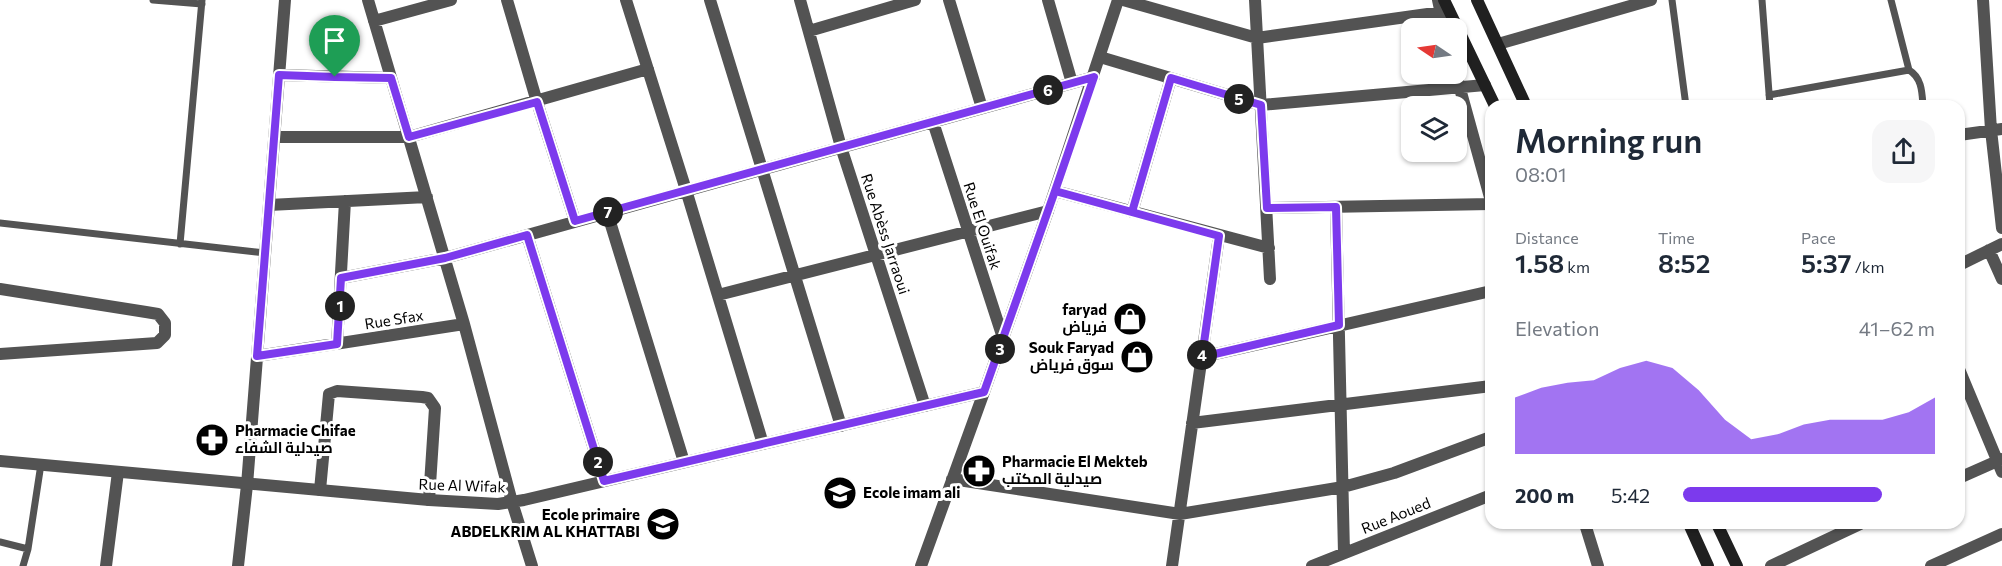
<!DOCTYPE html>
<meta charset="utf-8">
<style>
body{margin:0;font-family:Commissioner,Cairo,sans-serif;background:#f6f6f7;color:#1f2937;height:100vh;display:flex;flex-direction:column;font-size:22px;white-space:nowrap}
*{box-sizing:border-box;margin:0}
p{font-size:20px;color:#747a83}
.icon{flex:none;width:33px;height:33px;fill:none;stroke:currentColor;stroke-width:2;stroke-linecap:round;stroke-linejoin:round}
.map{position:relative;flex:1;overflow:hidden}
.drawer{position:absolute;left:1485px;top:100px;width:480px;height:429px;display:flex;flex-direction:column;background:#fff;border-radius:18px;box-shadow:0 2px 4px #0004}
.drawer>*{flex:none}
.needle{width:39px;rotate:283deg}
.buttons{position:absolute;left:1401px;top:18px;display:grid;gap:12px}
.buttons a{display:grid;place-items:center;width:66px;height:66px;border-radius:12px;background:#fff;box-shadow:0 2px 4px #0004;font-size:30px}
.pin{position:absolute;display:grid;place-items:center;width:51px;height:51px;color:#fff;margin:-62px -26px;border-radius:50% 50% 50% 0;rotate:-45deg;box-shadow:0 0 6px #0007}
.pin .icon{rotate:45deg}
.km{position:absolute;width:30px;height:30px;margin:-15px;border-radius:50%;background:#222;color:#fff;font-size:16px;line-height:30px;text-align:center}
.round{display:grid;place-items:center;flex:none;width:63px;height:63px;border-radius:18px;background:#f6f6f7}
.summary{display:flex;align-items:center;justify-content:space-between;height:102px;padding:0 30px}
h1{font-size:33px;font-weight:600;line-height:45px}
.metrics{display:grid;grid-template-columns:repeat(3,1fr);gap:9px;height:102px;padding:6px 30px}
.metrics div{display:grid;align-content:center}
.metrics b{font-size:26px;font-weight:600}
.metrics small{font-size:16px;font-weight:400}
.metrics p{font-size:16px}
.chart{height:168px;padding:12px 30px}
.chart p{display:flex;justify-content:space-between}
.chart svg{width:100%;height:108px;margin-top:6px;fill:#7c3aed;opacity:.7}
ul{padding:0 30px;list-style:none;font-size:20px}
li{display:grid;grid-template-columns:96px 72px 1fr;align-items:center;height:45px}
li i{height:15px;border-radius:8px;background:#7c3aed}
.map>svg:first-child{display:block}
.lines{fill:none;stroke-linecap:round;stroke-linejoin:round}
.service{stroke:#535353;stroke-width:7}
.minor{stroke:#535353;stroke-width:12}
.tertiary{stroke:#535353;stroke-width:12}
.secondary{stroke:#202020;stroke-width:12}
.route-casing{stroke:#fff;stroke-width:12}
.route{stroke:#7c3aed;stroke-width:8}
.labels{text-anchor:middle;stroke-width:6;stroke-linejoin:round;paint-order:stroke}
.street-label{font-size:15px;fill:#000;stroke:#fff}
.poi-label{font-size:15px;font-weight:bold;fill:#000;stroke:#fff;text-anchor:end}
</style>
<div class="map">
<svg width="2002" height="566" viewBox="0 0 2002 566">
<rect width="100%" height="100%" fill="#fff"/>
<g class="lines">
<path class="service" d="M153,0L202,4
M1672,0L1686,106
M1762,0L1770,106
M1909,70C1922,78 1922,92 1923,106
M1769,95L1909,70L1891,0
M0,223L265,253
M180,244L202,0
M0,542L28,549
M23,566L28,549L41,464"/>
<path class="minor" d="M368,0L464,324L512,502
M507,0L537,102L575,221
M626,0L686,190L763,444
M710,0L841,426
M800,0L841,147L925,406
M949,0L982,108
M1048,0L1072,83
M1123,0L1257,38L1449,11
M1255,0L1270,279
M1438,0L1444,28
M1983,0L1991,130L2002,228
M374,21L451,0
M809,31L915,0
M1498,44L1651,0
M1100,57L1261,105L1485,85
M1456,74L1491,201
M279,75L391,78
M933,122L1003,338
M1959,135L2002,129
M274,137H409L648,69
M1055,191L1269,248
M269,205L427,197
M1336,207L1344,553
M1267,208L1491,204
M607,212L684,462
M1132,212L1171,78
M527,235L604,481
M1989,250L2002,279
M1959,265L2002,244
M341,278L445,258L1094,77
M0,289L146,312L158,314L165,323V335L157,343L0,354
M718,295L1048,211
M337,344L345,201
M257,356L464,324
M1202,357L1491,291
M1959,369L2002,472
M1192,423L1491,386
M1959,478L2002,459
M952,479L1180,514L1343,487L1394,473L1491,437
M320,490L329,394L337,391L422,397L428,398L435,408L429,500
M1585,524L1598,566
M106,566L118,472
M238,566L247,485L285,0
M921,566L984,392
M1172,566L1219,236
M1312,566L1491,495
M1771,566L1860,524
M1931,566L2002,534"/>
<path class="tertiary" d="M0,461L429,500L498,504L524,500L984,392L1048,211L1118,0
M512,502L532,566"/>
<path class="secondary" d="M1444,0L1495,106
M1477,0L1526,106
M1689,524L1708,566
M1717,524L1737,566"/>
</g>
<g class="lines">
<g class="route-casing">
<path id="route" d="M335,77L279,75L257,356L337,344L341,278L445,258L527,235L604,481L984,392L1055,191L1219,236L1202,357L1339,325L1336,207L1267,208L1261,105L1171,78L1132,212L1055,191L1094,77L575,221L537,102L409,137L391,78L335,77"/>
</g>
<use href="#route" class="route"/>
</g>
<defs>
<g id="shop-disc" transform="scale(1.725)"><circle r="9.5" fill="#000" stroke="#fff"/><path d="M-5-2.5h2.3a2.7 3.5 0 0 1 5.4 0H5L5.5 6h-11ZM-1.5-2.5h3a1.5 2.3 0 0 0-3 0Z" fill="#fff"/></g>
<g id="pharmacy-disc" transform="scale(1.725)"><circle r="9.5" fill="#000" stroke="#fff"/><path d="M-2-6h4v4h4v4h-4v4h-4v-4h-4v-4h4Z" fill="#fff"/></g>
<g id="school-disc" transform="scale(1.725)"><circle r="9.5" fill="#000" stroke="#fff"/><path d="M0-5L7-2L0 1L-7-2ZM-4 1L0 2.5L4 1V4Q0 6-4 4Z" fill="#fff"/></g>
</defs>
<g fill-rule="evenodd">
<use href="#shop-disc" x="1130" y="319"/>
<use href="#shop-disc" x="1137" y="357"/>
<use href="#pharmacy-disc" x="212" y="440"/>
<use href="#pharmacy-disc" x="979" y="471"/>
<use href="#school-disc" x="840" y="493"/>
<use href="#school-disc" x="663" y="524"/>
</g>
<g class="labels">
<g class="street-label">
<text transform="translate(982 226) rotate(72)" y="5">Rue El Ouifak</text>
<text transform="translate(885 234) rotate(72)" y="5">Rue Abèss Jarraoui</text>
<text transform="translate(394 320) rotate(-9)" y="5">Rue Sfax</text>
<text transform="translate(462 486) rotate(2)" y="5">Rue Al Wifak</text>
<text transform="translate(1396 516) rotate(-22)" y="5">Rue Aoued</text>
</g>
<g class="poi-label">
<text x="1107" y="315">faryad<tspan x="1107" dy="17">فرياض</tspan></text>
<text x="1114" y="353">Souk Faryad<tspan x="1114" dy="17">سوق فرياض</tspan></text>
<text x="235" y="436" text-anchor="start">Pharmacie Chifae<tspan x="235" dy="17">صيدلية الشفاء</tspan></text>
<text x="1002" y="467" text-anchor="start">Pharmacie El Mekteb<tspan x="1002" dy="17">صيدلية المكتب</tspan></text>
<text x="863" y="498" text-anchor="start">Ecole imam ali</text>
<text x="640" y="520">Ecole primaire<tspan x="640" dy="17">ABDELKRIM AL KHATTABI</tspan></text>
</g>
</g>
</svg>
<div class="buttons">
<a><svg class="needle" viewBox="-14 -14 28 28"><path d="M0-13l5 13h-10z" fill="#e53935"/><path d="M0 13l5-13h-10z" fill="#747a83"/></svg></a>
<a><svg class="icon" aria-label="layers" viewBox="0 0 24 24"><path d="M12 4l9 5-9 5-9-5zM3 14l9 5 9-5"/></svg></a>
</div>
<div class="pin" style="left:335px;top:77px;background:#1e9e55"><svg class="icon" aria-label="arrive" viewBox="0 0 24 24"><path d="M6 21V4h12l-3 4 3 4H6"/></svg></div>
<b class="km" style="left:340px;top:306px">1</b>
<b class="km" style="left:598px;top:462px">2</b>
<b class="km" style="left:1000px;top:349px">3</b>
<b class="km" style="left:1202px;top:355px">4</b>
<b class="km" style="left:1239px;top:99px">5</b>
<b class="km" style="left:1048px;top:90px">6</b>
<b class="km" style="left:608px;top:212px">7</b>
<section class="drawer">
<div class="summary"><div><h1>Morning run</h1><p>08:01</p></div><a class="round"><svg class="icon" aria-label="share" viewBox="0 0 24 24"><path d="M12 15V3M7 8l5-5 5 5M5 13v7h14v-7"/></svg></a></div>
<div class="metrics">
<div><p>Distance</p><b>1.58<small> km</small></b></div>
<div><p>Time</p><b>8:52</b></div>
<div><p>Pace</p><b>5:37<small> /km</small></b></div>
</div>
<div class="chart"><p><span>Elevation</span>41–62 m</p>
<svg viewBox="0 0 160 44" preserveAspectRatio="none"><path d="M0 44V21L10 17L20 15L30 14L40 9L50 6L60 9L70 18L80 30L90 38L100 36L110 32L120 30L130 30L140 30L150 27L160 21V44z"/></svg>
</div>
<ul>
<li><b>200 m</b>5:42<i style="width:79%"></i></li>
</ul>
</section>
</div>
